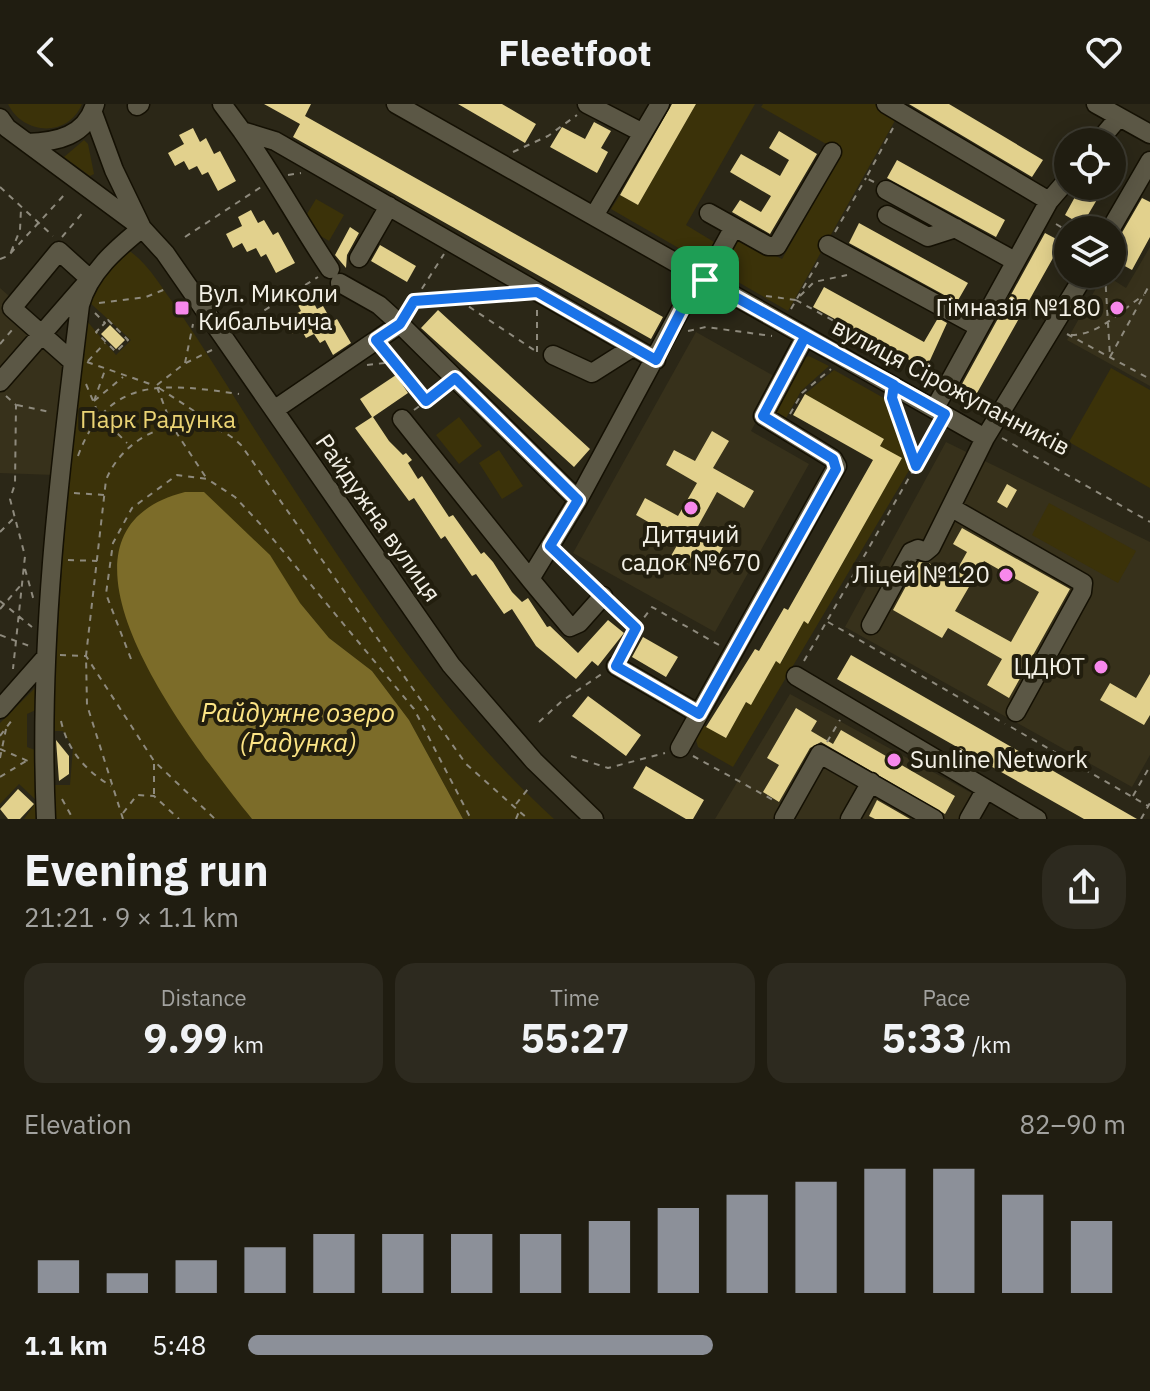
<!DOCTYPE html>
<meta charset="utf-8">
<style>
body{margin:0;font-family:"IBM Plex Sans",sans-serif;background:#2d2a1f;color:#f1f3f6;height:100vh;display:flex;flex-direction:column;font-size:30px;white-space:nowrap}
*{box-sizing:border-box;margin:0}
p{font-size:26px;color:#a2a29f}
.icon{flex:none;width:44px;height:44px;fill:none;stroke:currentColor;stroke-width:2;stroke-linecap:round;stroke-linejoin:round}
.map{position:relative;height:715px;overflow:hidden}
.side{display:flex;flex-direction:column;background:#201d11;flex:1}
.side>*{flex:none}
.fabs{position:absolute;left:1054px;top:24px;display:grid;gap:16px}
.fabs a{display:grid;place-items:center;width:72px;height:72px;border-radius:50%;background:#201d11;box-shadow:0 4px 20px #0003,0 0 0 2px #3d3b31;font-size:40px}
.pin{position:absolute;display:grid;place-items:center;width:68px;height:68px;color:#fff;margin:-34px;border-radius:16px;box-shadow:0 4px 12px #0006}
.round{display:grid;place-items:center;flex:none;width:84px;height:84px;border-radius:32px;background:#2d2a1f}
.headline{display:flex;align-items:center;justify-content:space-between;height:136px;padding:0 24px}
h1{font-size:44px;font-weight:700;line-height:60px}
.stats{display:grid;grid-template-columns:repeat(3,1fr);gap:12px;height:136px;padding:8px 24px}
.stats div{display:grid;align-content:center;border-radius:20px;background:#2d2a1f;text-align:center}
.stats b{font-size:40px;font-weight:700}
.stats small{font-size:22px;font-weight:400}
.stats p{font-size:22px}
.chart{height:224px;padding:16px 24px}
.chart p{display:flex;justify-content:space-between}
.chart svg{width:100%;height:144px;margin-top:8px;stroke:#8c9099;stroke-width:6}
ul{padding:0 24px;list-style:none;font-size:26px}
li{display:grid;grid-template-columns:128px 96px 1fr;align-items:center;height:60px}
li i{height:20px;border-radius:10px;background:#8c9099}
header{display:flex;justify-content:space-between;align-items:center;height:104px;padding:0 24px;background:#201d11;font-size:36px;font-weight:700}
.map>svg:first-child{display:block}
.built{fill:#37311b}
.green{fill:#3b3209}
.water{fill:#7c6c29}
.building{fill:#e2d18d;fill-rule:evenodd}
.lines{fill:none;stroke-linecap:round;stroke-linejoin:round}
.minor-casing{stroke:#141003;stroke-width:21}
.path{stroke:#8e8a7d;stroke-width:2;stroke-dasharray:6 6;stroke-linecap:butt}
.minor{stroke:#5b5745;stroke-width:18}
.route-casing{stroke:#fff;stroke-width:16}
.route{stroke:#1a73e8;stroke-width:10}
.poi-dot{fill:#f788ec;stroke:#221e0e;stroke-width:3}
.labels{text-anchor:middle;stroke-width:8;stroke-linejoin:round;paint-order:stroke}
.poi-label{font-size:24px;fill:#f3f0e6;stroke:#221e0e;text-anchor:end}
.street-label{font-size:24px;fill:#f3f0e6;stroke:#221e0e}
.park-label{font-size:24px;fill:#ead374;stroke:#221e0e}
.water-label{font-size:26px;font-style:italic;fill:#fce485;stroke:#221e0e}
</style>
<header><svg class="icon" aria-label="back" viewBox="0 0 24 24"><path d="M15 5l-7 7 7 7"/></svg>Fleetfoot<svg class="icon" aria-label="heart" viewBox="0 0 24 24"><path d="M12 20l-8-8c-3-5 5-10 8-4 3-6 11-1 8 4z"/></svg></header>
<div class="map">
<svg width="1150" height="715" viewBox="0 0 1150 715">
<rect width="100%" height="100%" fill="#2b2717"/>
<path class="built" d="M1150,143V282L1067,236L1104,170L1126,184Z
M0,184L70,246L55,371L0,369Z
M696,228L779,275L751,327L809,360L715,528L573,449Z
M946,338L1150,438V651L1132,683L845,523Z
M790,590L977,692L964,715H715Z"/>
<path class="green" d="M8,0H82C68,34 23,31 8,0Z
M696,0H755L686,121L719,141L708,161L611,105L620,91L638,101Z
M763,0H875L897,13L788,207L719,167L739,133L782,155L842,49L761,3Z
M84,36L88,40L94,70L90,72L64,53Z
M316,95L344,111L329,137L301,120Z
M125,144C147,157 161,183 176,203C212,255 243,309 278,361C360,486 443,614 554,715H463L409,616L372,567L329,534L300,499L137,540C169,603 208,659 252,715H53V681H70L73,644L63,627H52C59,490 69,353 86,216L116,251L131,236L89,198L91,188Z
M809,252L829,262L801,287L785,316L773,310L802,255Z
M1111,264L1150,286V384L1069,338Z
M834,266L889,297L911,363L733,663L698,643L694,629L700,619L726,634L746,598L751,600L776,557L781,559L804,517L809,519L901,355L880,342L884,335L805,290Z
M459,313L482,342L459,360L436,331Z
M499,346L523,382L502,395L479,359Z
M1049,399L1136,447L1118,479L1032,431Z
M37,582L38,605L27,610V643L38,647L39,715H24L37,697L19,680L0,700V619Z"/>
<path class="water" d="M185,388H204L270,451L300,499L329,534L372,567L409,616L463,715H252C199,648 21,430 185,388Z"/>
<path class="building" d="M264,0H311L305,12L663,213L651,235L293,33L300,20Z
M458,0H502L536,20L525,39Z
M672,0H696L638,101L620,91Z
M909,0H949L1043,56L1032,73Z
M594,18L611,27L601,44L608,48L597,69L550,43L562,23L585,35Z
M193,24L200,38L206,34L214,50L220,47L236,77L218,87L208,68L202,71L197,62L189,66L184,57L175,62L168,49L184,40L179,31Z
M779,27L817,50L770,130L732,108L740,96L761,108L771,92L730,68L741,50L780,72L789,56L769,44Z
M897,56L1005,116L996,133L887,74Z
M1081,82H1105L1082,121L1065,111Z
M1142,94L1150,98V133L1132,166L1112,155V140L1120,132Z
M251,106L258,119L264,116L273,131L278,128L295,159L276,169L266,150L261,153L256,144L247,148L242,139L233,144L226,130L242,122L238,113Z
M859,119L968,179L957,198L849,139Z
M350,123L359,129L347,151L346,164L335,151Z
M1045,129L1062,138L977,289L962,280Z
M380,141L416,162L407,178L371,157Z
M824,183L924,238L938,214L947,219L926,265L813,203Z
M310,192L317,205L323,202L332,218L337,215L351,239L333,251L325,236L320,239L314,230L306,234L301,225L292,230L285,216L301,207L297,199Z
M438,206L590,345L574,363L421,224Z
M110,221L125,236L116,245L101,230Z
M396,271L408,289L373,313L389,337L403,351L406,349L412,356L408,359L418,375L422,372L449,413L453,411L481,450L484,448L493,458L512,488L522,498L528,494L547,523L550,522L578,549L608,516L624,529L598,562L592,557L576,575L536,542L512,505L504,510L476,470L472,472L445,432L441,435L414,394L409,397L355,324L372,313L360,295Z
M805,290L884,335L880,342L902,354L808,520L804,517L780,560L776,557L751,601L746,598L726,634L706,623L755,545L759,547L784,504L788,506L873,356L793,311Z
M712,327L729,337L713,364L754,387L744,404L717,388L697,424L725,439L716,456L696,445L683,467L667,459L680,436L636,411L645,394L678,412L697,379L666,361L674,346L695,357Z
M1007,380L1017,386L1007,404L997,398Z
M962,424L1070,485L1009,594L987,581L1002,555L948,524L942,534L893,506L919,458L929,459L953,473L967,448L953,440ZM984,457L1039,488L1011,538L955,507Z
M643,533L678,553L666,573L632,553Z
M851,551L1137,715H1084L837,575Z
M1150,570V611L1144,621L1100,596L1110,579L1136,594Z
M588,592L641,631L626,652L572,612Z
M796,604L817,617L811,627L833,640L841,626L955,692L945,710L821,638L810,644L779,698L763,688L779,661L767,654Z
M56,636L69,652V670L59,677Z
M646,662L704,696L693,715H686L633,684Z
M18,685L34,700L20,715H8L0,705Z
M877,696L910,715H875L869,712Z"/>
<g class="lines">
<g class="minor-casing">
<path id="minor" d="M222,0L242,27L275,37L656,256
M396,0L985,334
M587,0L643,29
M886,0L1049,97
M1096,0L1150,30
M137,2L140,0
M93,9L114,66L141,122
M0,14L7,24L142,124L165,149L451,561L534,657L594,715
M242,27C274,72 299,119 330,165
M1098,38L1119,13
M27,39C57,38 86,32 95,0
M886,86L1015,157
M709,109L768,142H777L832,48
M887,111L928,133L956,124
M594,112L660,0
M1110,126L1150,57
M828,141L979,223
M359,154L389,102
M705,176L734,123
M340,179L379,201L400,220L578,396
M553,251L592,269L633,243
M0,278L90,175L59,147L12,204L73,258
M935,304L1049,97L1068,75
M274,306L400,220
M402,315L530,475L578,396L699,172
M952,404L1083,479L1082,488L1016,608
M530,475L570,523L579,519L603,492
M871,521L911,448L918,445L925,448L931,443L985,334L1085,170
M616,562L699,610
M796,572L1037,715
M0,605L46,553
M680,644L837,362L833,355L763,312L805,233
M784,714L820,650L934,715
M46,715C38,543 59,371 80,201C89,168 116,145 142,124
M850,715L871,678
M969,715L986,685"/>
</g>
<path class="path" d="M513,48L548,32L577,11
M288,71L301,69
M874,78L866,74L893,24
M0,83L53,132
M1056,120L1068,127
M835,128L866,74
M62,133L85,106
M185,133L261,83
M11,148L20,126L21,105
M0,155L8,152L65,90
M1105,170L1110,252
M766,192L796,196
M800,192L814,178L847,171
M459,196L537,248
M796,196L935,273
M414,197L512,191
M99,199L146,193L168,184
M409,205L444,150
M791,205L820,155
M95,209L105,219L102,222L105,226
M244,219L318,173
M99,225L96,228L116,248L128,236L108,216L105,219
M688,227L706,223L772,232
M1067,230L1150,275
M1071,231C1100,231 1121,206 1144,191
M0,240L12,226
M537,248V206
M387,249L426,297L441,285
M1110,253L1150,180
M88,257L105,239
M87,258L153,281
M185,259L193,220
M367,261L393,258
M86,280L99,311L127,339
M157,281L184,260L212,246
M157,283L172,322L207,375
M159,284L217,322
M6,292L16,301L15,380L10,395L25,452L13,565
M94,297L123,273
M94,297L105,266
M17,301L50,308
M895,302L915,360
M414,306L425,298
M790,310L802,289L831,265
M1002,334L1150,418
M78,352C108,270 167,280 239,290
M74,389L104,391
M0,428L14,414
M562,454L593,482
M68,456L97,457
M25,465L34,497
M0,497L32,523
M615,503L636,524L624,548
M0,505L21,481
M828,518L1005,620
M637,523L652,503L719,541
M0,531L32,543
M60,551L86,552L154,657L215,715
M131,555L106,490L113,439L132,404L177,371L207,375L235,393L263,423L414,605L471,715
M804,557L938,323
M61,617C68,647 85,666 111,682
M539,618L562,597L603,569
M1011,623L1148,702
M0,632L12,616
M827,638L840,616
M0,645L28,657
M571,652L608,664L665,649
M693,652L775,697
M0,654L6,625
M0,673L26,657
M154,690V657
M1133,692L1150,662
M62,695L73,715
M516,700L528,685
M123,709L137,691L154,692L179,715
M123,715L87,601L86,552L106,376C126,325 199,299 241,341L466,660L528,715
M516,715L520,705
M1141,715L1150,699"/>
<use href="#minor" class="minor"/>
</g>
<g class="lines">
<g class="route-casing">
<path id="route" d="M705,176L699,172L656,256L537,188L414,197L400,220L376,236L426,297L455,274L578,396L550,442L636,524L616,562L699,610L836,365L833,355L763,312L805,233L894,281L892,294L916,362L945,310L705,176"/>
</g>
<use href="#route" class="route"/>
</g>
<g class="poi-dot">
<rect x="174" y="196" width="16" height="16" rx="4"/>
<circle cx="1117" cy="204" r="8"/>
<circle cx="691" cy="404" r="8"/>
<circle cx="1006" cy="471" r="8"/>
<circle cx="1101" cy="563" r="8"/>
<circle cx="894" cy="656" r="8"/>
</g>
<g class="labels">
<g class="poi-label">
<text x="198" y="198" text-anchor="start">Вул. Миколи<tspan x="198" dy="28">Кибальчича</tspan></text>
<text x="1101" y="212">Гімназія №180</text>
<text x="691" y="439" text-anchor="middle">Дитячий<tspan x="691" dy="28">садок №670</tspan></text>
<text x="990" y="479">Ліцей №120</text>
<text x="1085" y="571">ЦДЮТ</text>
<text x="910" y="664" text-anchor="start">Sunline Network</text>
</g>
<g class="street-label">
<text transform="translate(951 283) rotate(28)" y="8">вулиця Сірожупанників</text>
<text transform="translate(378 414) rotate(55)" y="8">Райдужна вулиця</text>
</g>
<g class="park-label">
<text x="158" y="324">Парк Радунка</text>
</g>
<g class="water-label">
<text x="298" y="618">Райдужне озеро<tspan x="298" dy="30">(Радунка)</tspan></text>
</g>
</g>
</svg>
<div class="fabs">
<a><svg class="icon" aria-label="locate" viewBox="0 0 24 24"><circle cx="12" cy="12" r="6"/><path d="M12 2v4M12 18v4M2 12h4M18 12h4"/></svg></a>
<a><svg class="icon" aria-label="layers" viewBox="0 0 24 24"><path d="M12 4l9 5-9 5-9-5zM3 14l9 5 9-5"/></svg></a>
</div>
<div class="pin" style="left:705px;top:176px;background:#1e9e55"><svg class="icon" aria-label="arrive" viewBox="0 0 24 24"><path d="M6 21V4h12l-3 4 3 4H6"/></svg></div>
</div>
<section class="side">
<div class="headline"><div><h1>Evening run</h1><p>21:21 · 9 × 1.1 km</p></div><a class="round"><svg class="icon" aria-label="share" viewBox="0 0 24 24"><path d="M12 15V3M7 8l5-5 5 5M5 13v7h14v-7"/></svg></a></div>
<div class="stats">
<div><p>Distance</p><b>9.99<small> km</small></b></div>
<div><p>Time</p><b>55:27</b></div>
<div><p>Pace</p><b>5:33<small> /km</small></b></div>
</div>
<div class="chart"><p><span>Elevation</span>82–90 m</p>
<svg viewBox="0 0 160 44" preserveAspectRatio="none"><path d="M5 44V34M15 44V38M25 44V34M35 44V30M45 44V26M55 44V26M65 44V26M75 44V26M85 44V22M95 44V18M105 44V14M115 44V10M125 44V6M135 44V6M145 44V14M155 44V22"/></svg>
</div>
<ul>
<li><b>1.1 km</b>5:48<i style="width:53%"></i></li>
</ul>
</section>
